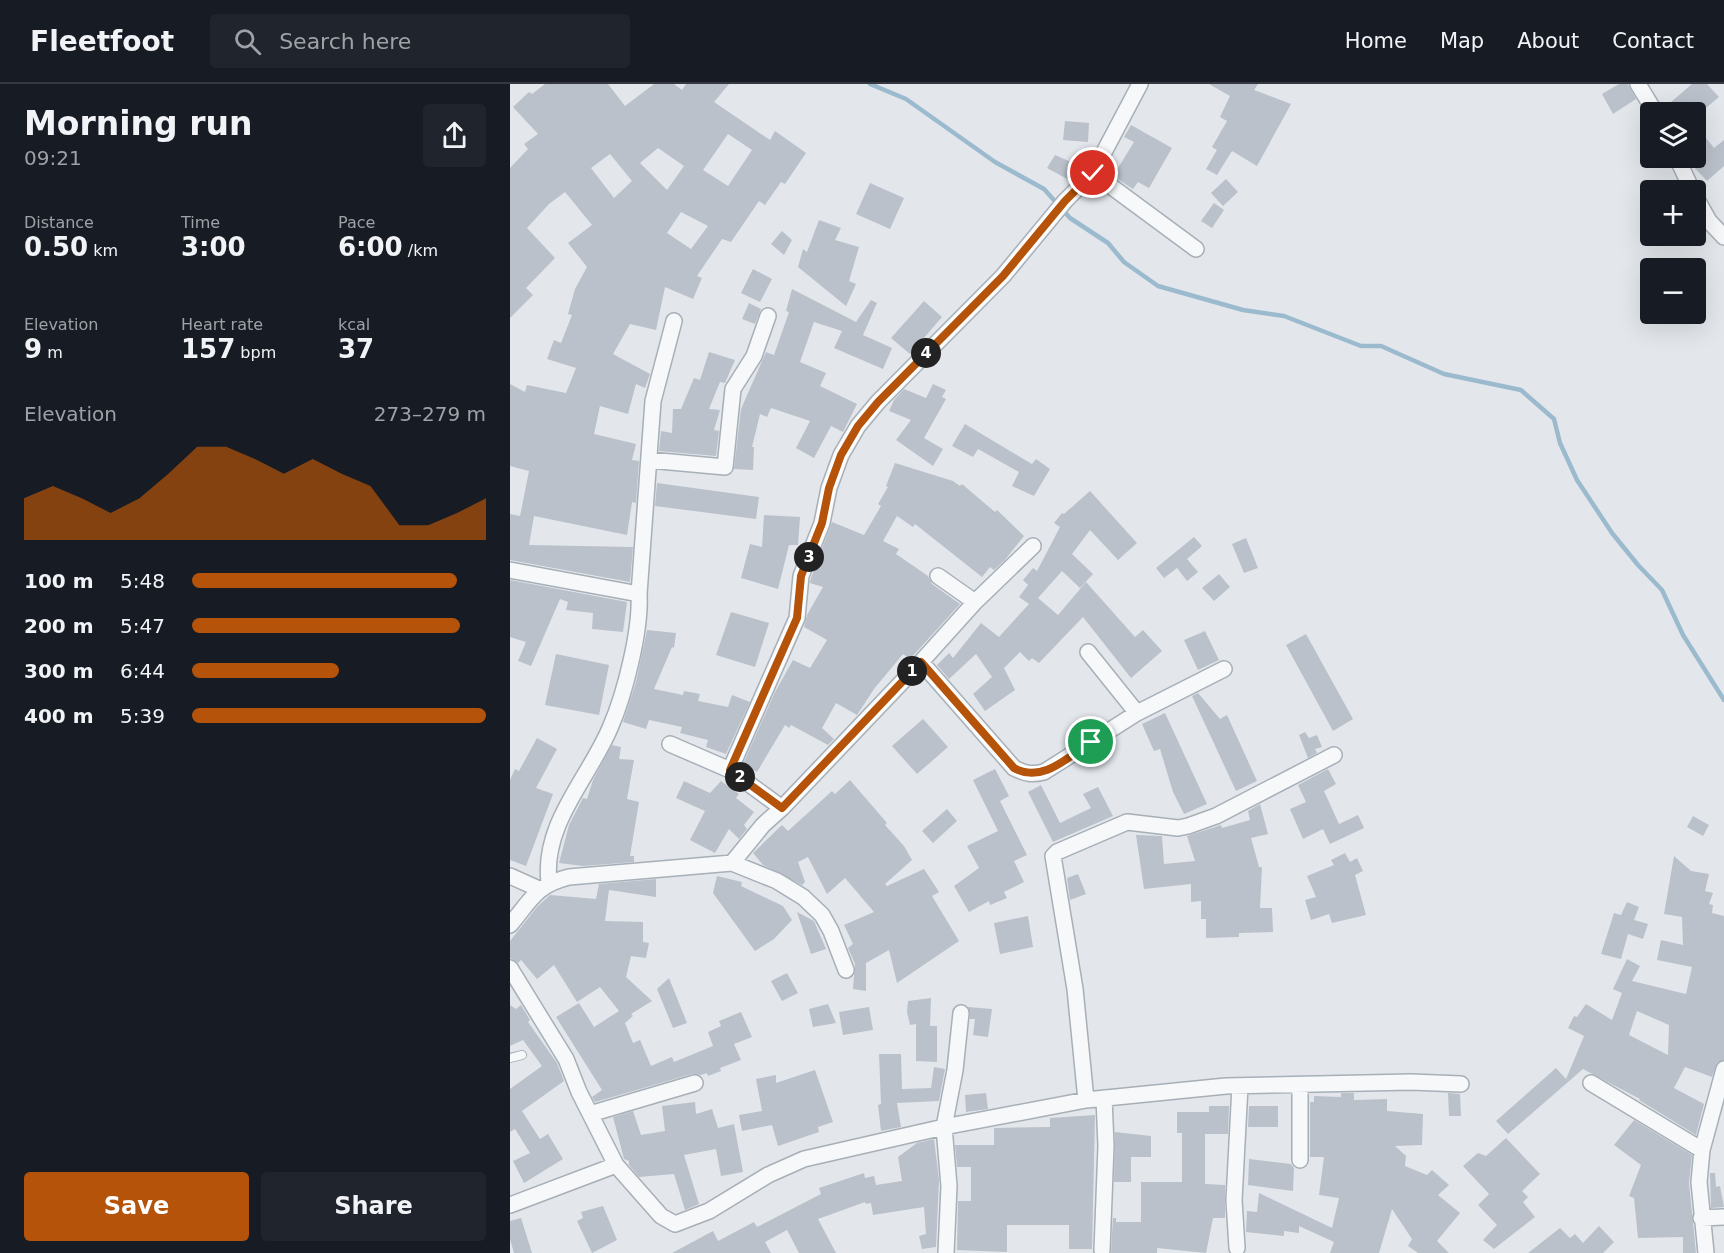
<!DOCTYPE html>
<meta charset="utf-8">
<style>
body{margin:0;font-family:"DejaVu Sans",sans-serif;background:#20242c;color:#f1f3f6;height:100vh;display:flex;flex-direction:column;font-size:22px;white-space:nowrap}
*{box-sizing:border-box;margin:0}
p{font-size:20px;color:#9ea1a6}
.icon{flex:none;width:33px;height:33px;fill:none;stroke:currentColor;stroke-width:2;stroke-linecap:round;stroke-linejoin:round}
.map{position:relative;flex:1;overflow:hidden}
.details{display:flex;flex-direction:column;background:#171b24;width:510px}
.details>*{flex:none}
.buttons{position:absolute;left:1130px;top:18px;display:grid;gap:12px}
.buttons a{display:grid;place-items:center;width:66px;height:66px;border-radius:6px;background:#171b24;box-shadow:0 6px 24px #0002;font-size:30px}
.pin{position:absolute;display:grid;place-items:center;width:51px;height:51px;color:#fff;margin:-26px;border:3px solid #fff;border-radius:50%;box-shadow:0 2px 6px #0007}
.km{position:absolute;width:30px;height:30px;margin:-15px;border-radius:50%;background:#222;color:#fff;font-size:16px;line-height:30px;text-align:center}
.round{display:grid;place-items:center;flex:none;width:63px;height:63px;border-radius:6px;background:#20242c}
.headline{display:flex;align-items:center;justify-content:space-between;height:102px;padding:0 24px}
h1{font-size:33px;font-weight:700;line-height:45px}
.metrics{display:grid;grid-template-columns:repeat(3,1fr);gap:9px;height:102px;padding:6px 24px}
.metrics div{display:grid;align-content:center}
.metrics b{font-size:26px;font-weight:700}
.metrics small{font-size:16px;font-weight:400}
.metrics p{font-size:16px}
.chart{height:168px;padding:12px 24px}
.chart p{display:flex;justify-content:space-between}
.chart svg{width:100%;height:108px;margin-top:6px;fill:#b45309;opacity:.7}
.button{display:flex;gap:12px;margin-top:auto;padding:12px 24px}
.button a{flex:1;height:69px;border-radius:6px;background:#b45309;color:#fff;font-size:24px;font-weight:700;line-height:69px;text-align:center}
.button a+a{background:#20242c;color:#f1f3f6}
ul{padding:0 24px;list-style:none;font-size:20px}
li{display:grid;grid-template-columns:96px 72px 1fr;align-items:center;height:45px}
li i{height:15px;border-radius:8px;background:#b45309}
header{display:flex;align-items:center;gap:36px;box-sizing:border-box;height:84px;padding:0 30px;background:#171b24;border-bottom:2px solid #363941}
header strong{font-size:28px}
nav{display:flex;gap:33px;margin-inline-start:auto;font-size:21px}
.search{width:420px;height:54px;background:#20242c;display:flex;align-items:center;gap:15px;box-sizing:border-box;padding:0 21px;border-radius:6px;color:#9ea1a6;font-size:22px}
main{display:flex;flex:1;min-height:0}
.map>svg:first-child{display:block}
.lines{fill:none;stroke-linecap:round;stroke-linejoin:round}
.stream{stroke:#9cbace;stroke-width:4.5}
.building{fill:#bac1ca;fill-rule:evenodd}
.lane-casing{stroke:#a7afb7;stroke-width:10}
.street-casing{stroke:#a7afb7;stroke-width:18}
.lane{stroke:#f6f8fa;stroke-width:8}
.street{stroke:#f6f8fa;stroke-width:15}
.route-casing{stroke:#fff;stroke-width:12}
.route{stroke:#b45309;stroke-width:8}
</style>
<header>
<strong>Fleetfoot</strong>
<div class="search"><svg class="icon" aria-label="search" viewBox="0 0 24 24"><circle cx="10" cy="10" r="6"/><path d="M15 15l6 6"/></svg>Search here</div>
<nav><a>Home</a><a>Map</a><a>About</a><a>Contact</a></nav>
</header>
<main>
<section class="details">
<div class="headline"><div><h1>Morning run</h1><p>09:21</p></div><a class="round"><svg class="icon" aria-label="share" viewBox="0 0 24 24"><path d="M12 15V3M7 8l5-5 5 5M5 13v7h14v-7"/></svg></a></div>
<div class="metrics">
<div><p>Distance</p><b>0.50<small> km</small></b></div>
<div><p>Time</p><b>3:00</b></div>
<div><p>Pace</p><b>6:00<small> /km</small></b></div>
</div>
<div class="metrics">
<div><p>Elevation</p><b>9<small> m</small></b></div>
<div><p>Heart rate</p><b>157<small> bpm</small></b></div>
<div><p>kcal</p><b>37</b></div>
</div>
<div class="chart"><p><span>Elevation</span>273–279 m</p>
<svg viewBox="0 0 160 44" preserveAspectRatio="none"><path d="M0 44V27L10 22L20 27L30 33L40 27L50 17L60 6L70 6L80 11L90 17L100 11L110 17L120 22L130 38L140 38L150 33L160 27V44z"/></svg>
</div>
<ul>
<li><b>100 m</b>5:48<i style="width:90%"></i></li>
<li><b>200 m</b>5:47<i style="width:91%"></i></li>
<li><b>300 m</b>6:44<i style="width:50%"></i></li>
<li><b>400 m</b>5:39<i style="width:100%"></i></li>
</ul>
<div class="button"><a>Save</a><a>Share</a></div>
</section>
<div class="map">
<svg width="1214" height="1169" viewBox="0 0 1214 1169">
<rect width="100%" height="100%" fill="#e3e7ec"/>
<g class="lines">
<path class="stream" d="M360,0L396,15L485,78L534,105L560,134L598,159L614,178L648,202L733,226L774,232L851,262H871L934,290L1011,306L1044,335L1050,359L1067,396L1102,449L1128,481L1152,506L1173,551L1214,616"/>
</g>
<path class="building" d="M35,0H98L115,22L144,0H164L172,6L176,0H219L204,18L260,56L265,47L296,69L275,100L271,98L255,121L249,117L221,158L212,155L187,192L192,194L183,215L155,203L146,246L120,240L103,270L140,290L135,304L126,300L118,330L90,322L84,350L126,360L122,376L129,377L126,419L122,418L117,451L24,432L19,461L123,463L120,498L0,476V430L10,432L19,387L0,382V300L15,308L17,301L56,309L66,284L37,275L44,256L51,259L62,231L58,230L65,205L77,183L58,159L82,141L55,108L39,120L17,144L45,174L16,204L23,211L0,234V84L18,65L14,60L28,50L3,23L19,8L22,10ZM218,50L242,66L218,102L193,86ZM148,64L174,82L157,106L130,79ZM100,70L122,97L104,114L81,84ZM171,128L198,142L181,165L157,149Z
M699,0H748L744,6L781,20L747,82L722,67L707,91L696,85L707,66L702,63L717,37L710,33L720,12Z
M1109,0H1118L1126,15L1103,30L1092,10Z
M1182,0H1197L1209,13L1191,28H1155L1154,24Z
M555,37L579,39L578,58L553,56Z
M1185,40L1204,64L1214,56V82L1197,97L1182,81L1185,79Z
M621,41L662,64L639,104L628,98L623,105L603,92L624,58L614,53Z
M545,71L568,81L559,96L537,84Z
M716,95L728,108L713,122L701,109Z
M360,99L394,114L380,145L346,130Z
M704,119L714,126L702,144L691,137Z
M309,136L331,144L325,156L349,163L339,197L346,200L336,222L288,183L293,165L297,168Z
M272,147L282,156L274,171L261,160Z
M243,185L262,195L250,218L231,209Z
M282,205L346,238L361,216L367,219L353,251L382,264L373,285L324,264L332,247L304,238L290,278L316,289L310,302L347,320L333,348L321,342L304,374L286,364L300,337L261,324L257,333L250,330L242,363H244L243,386L224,385L231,325L256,268L264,271L279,228L276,227Z
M414,217L432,233L400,270L381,254Z
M239,219L251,225L245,240L232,235Z
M199,268L225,276L215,299L210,298L199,325L210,326L204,346L209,347L206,372L149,367L151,347L162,349L163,325H171L184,294L190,296Z
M423,300L436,306L432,313L436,315L414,354L433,365L423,382L386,356L401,336L379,327L384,316L394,305L416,314Z
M455,340L522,380L526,375L540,385L524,412L502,402L509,388L468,365L463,373L442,362Z
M385,379L443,397L450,402L452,400L485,428L487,426L514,452L494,477L484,486L480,483L472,493L405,440L403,443L387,432L373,457L389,465L386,470L418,492L422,500L450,520L400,575L393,570L364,605L347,631L326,619L312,644L324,655L318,661L281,641L279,644L275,641L247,688L233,680L265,608L283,576L300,584L317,556L294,543L297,531L313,503L300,499L301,494L322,438L354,451L371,422L368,420L378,403L376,402Z
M147,399L249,413L246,435L145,422Z
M580,407L627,459L608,476L580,446L562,470L583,490L570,504L552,487L528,514L548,531L576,498L625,553L633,546L652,567L621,594L573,533L529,579L522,574L519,577L510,568L494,584L505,606L475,627L463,610L482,593L466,570L439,595L427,581L439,569L443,574L471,539L489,553L519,520L509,513L518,501L513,496L523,484L527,487L550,443L544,439L552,429L554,430Z
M254,431L290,433L288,461H279L268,505L231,494L240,460L252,463Z
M684,453L692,462L677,475L688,488L677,497L667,484L654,494L646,484Z
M736,454L748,484L734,489L722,460Z
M709,490L720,503L704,517L692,504Z
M0,496L117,518L113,548L82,545L83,529L56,526L58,518L50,515L21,582L8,577L16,558L0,553Z
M221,528L259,539L245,583L206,571Z
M137,546L166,549L164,564L162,563L144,605L173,611L174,607L190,610L188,617L218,623L222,611L240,618L216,670L196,663L198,656L170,649L172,643L139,636L136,645L113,638L126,598Z
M695,547L709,576L688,586L674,556Z
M796,550L843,635L823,647L776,561Z
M46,570L99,581L89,631L35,621Z
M688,609L710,635L717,631L747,697L726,707L682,612Z
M655,629L697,720L674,730L663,708L650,665L644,667L632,640Z
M413,635L438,663L407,690L382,662Z
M795,648L799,654L807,651L812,663L805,665L807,669L798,674L789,651Z
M27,654L47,665L26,704L43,710L16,782L0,776V696L5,685L9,687Z
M102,661L111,663L109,675L124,676L117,715L129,718L120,772H124V778L73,782L49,779L59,741L73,714L77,715L83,696Z
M485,685L499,712L490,717L517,771L504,777L514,798L494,808L497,814L480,821L479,817L459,828L444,802L469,784L457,762L488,747L463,696Z
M818,685L826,700L814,707L829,740L848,731L854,744L820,760L813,745L793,755L780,725L796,718L788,701Z
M340,696L377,739L375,741L394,762L402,776L375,800L377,802L414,785L429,808L422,812L449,857L387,899L379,866L356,879V907L343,905L345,880L338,864L343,860L334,841L364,828L335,794L317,810L298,773L288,778L295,798L292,801L253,781L243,769L272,741L278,747L322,707L325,710Z
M174,697L200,709L211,697L229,710L226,714L244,728L234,741L237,745L229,755L219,745L205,769L180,756L195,727L166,714Z
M531,701L550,739L581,724L573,710L588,703L603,732L543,758L518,708Z
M750,720L758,750L741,754L749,783H752L750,824H762L763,848L729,849V853L696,854V835H691V817L681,818V800L634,805L626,751L652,752L654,780L685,777L677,752L711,741L712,744L740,736L738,727Z
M437,725L447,737L423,759L412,747Z
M1183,732L1199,741L1193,752L1177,743Z
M835,769L840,778L847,774L853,787L845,791L856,831L822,839L819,830L801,836L795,816L806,813L797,792L824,781L821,776Z
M1164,772L1181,787L1199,790L1195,807L1203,809L1199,820L1203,821L1202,829L1214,832V976L1207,979L1202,993L1175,983L1164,1004L1194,1020L1186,1051L1129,1016L1130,1015L1073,985L998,1050L986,1037L1046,984L1056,995L1074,952L1058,944L1064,932L1067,933L1076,920L1102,936L1112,909L1103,905L1117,875L1130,882L1122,897L1176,910L1182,883L1147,876L1151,856L1173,861L1172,833L1154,830ZM1127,927L1159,941L1158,971L1119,951Z
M568,790L576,810L560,816L557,794Z
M207,792L232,798L231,802L273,822L282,836L264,855L245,867L203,809Z
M146,795V813L99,806L95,837L133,838V858L139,859L136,874L121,872L116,893L142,917L121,930L123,932L115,939L123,959L130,956L141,982L162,973L164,978L203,962L198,948L211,942L209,937L231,928L242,953L224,960L231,976L210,984L211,987L198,992L197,989L191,991L182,990L85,1018L82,1013L92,1006L46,933L69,919L84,943L109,927L90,903L67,918L44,881L27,895L11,876L8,879L0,874V857L27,823L40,811L86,815L89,800Z
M1117,818L1129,823L1124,836L1138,840L1133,855L1118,850L1111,875L1091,870L1104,829L1111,831Z
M287,828L304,837L316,865L301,870Z
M518,832L523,863L490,870L484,839Z
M277,889L288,909L272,917L261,897Z
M159,894L177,939L163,944L147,905Z
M421,914L420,942H427V978L406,977V940L400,941L397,928L398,917Z
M318,920L326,939L303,943L299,925Z
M0,921L6,925L11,921L20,936L18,938L47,979L54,997L12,1027L30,1055L38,1050L53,1075L14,1099L3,1077L20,1069L5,1045L0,1048V1005L32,982L13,956L0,962Z
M359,923L363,946L333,951L329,928Z
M458,923L482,925L478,953L463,951L465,935H460Z
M369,970H391L392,1005L421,1004L424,983L435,985L429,1017L387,1019L391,1043L371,1047L368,1021L371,1020Z
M305,986L323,1038L308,1043L309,1048L268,1062L262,1041L232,1047L229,1031L252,1027L246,995L266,991V999Z
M476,1009L478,1025L456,1028L455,1011Z
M831,1009H844V1016L877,1015V1027L913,1030L912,1061L885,1062L896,1072L895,1082L917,1091L922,1086L939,1101L928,1111L950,1129L927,1157L939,1169H908L898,1162L902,1155L882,1125L869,1169H820L824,1158L789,1142V1149L774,1147V1152L736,1148L737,1127L747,1128L749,1109L822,1144L829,1114L809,1111L814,1073H800V1018H804V1012L831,1013Z
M938,1009L950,1010L951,1032H939Z
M185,1018L186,1030L202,1025L208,1044L224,1040L233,1088L211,1092L206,1065L174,1071L189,1120L175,1126L164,1090L129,1093L119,1081V1077L114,1075L103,1033L123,1027L131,1051L155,1047L152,1022Z
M699,1022H719L718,1050H695V1100L715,1101V1134H703L696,1169L647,1164V1169H601L603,1134H606V1138H631V1098H672V1049H667V1028H699Z
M739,1022H768V1043H738Z
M585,1031L582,1165H559V1141H497V1168L447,1166L448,1117H461V1083H447L445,1061H484V1044L540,1043V1034Z
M1124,1036L1182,1071L1179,1099L1186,1169H1173V1153L1128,1154L1124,1114L1119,1112L1131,1081L1104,1061Z
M605,1048L641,1052V1073H621V1098H604Z
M996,1054L1030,1090L1012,1107L1018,1113L1013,1118L1025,1133L984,1165L973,1156L987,1141L968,1121L979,1110L953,1082L968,1069L976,1072Z
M424,1055L429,1096L426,1163L412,1165L409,1152L416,1150L414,1123L363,1131L361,1119L356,1120L355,1118L308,1135L326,1169H289L277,1146L255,1158L261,1169H162L203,1147L208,1157L244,1138L247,1143L311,1110L309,1104L354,1089L355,1094L364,1092L366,1101L392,1097L388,1073L407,1059Z
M739,1075L781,1080L784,1084L783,1107L738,1101Z
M1200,1089H1205L1206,1103L1210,1102L1214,1123L1201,1124Z
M93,1122L107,1156L82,1169L67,1137L73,1134L71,1128Z
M11,1134L22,1169H4L0,1155V1137Z
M1089,1142L1104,1158L1093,1169H1018L1050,1144L1060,1154L1065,1150L1073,1159Z"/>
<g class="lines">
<g class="lane-casing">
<path id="lane" d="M0,974L12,971"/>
</g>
<g class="street-casing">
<path id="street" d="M1128,0L1145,28
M1167,74L1182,106
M583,89L686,165
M1185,112L1199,137L1214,153
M139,376L215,383L223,305L244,272L258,232
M0,486L129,510C131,546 115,610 100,644C79,694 32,740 39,798
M428,492L465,518
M129,510L143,317L164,237
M578,568L627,629
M411,578L504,684C516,690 522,691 534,688L627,629L714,585
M160,660L220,686L272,724L253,741L222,779
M220,686L287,534L291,492L312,439L319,404L331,371L348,342L368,318L493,192L555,117L583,89L630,0
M272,724L411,578L465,518L523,462
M0,792L29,805
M0,841C21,816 26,801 59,793L222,779L267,797L293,813L312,831L321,847L336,886
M0,884L56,975L69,1008L106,1081L151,1132L165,1140L199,1127L258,1091L294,1075L434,1043L576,1016L716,1002L901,998L951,1000
M1081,999L1192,1066L1189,1098L1196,1169
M790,1003V1076
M576,1016L565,905L543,772L547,768L617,738L668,744L678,742L706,732L824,671
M80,1030L185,999
M1192,1066L1214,985
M0,1121L106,1081
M1191,1134L1214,1133
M727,1164L724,1116L730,1002
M592,1166L596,1062L594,1014
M436,1169L439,1102L434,1043L445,986L451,929"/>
</g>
<use href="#lane" class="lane"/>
<use href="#street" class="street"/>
</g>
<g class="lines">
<g class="route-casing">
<path id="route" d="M581,658C558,673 532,700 504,684L411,578L272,724L220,686L287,534L291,492L312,439L319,404L331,371L348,342L368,318L493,192L555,117L583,89"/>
</g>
<use href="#route" class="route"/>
</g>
</svg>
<div class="buttons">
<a><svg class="icon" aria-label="layers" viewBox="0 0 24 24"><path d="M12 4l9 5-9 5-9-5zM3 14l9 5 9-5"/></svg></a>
<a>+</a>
<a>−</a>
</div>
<div class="pin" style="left:581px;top:658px;background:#1e9e55"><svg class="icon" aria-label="arrive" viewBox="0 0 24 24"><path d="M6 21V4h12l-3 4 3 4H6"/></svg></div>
<div class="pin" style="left:583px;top:89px;background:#d93025"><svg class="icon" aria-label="check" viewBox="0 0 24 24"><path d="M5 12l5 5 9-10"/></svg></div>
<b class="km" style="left:402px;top:587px">1</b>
<b class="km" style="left:230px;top:693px">2</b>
<b class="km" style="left:299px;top:473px">3</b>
<b class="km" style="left:416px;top:269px">4</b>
</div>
</main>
